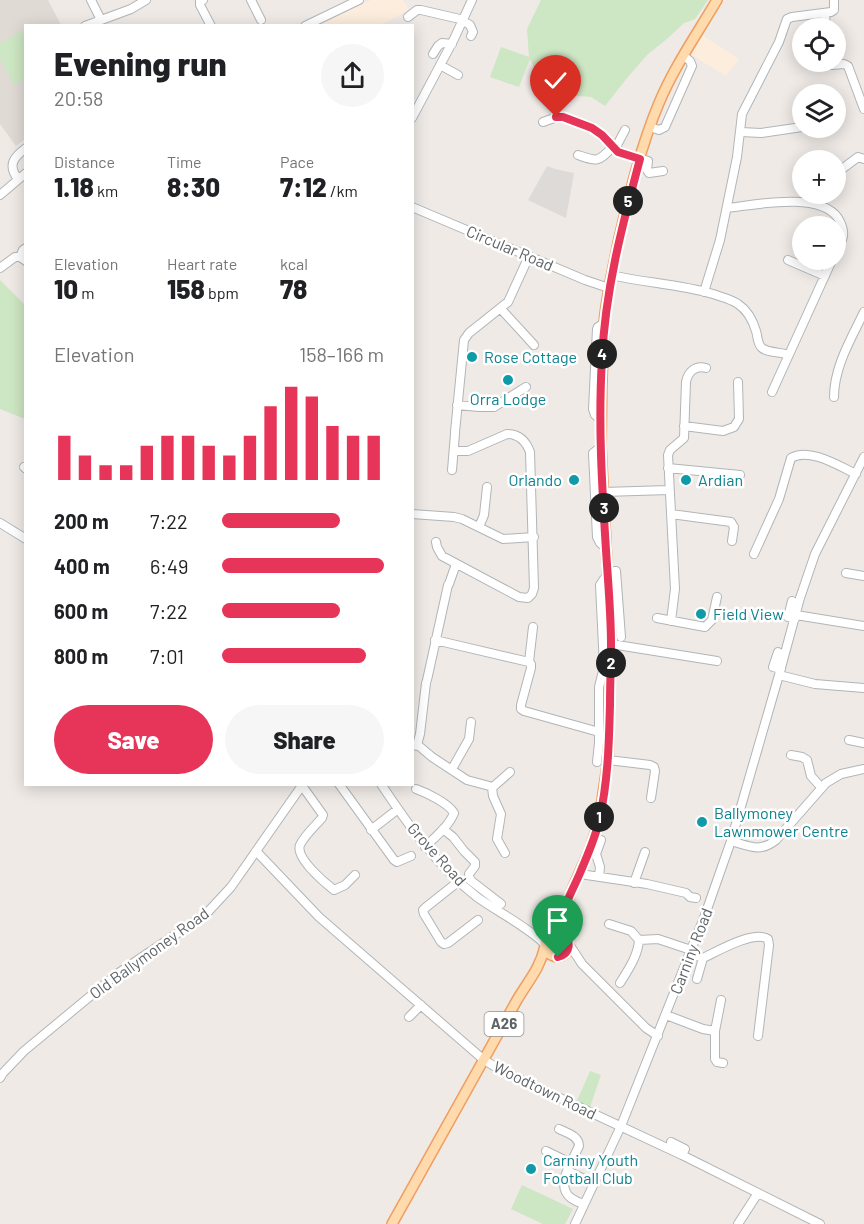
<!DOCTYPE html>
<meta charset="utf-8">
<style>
body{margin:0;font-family:Barlow,sans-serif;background:#f6f6f6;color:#202124;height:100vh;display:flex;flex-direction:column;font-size:22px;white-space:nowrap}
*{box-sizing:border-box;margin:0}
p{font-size:20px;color:#757577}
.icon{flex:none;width:33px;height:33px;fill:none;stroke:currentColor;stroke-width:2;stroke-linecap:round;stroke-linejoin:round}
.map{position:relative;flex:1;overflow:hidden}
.details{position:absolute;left:24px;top:24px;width:390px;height:762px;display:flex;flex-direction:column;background:#fff;border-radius:0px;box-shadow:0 3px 15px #0003}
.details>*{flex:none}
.controls{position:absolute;left:792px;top:18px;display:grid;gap:12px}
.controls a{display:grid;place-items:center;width:54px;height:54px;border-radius:50%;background:#fff;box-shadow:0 3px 15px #0003;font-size:30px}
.pin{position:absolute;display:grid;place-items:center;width:51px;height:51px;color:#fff;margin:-62px -26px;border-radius:50% 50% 50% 0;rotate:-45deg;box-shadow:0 0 6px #0007}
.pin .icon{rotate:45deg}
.km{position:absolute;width:30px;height:30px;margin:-15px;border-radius:50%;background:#222;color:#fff;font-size:16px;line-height:30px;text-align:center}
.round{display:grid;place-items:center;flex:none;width:63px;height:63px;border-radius:32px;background:#f6f6f6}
.overview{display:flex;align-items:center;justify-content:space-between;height:102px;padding:0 30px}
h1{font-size:33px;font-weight:800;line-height:45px}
.figures{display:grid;grid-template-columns:repeat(3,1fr);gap:9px;height:102px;padding:6px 30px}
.figures div{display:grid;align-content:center}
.figures b{font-size:26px;font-weight:800}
.figures small{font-size:16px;font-weight:400}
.figures p{font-size:16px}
.chart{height:168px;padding:12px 30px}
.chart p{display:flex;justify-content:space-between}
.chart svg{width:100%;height:108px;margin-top:6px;stroke:#e73459;stroke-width:6}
.cta{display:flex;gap:12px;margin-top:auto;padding:12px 30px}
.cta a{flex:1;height:69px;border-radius:36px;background:#e73459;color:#fff;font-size:24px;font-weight:800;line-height:69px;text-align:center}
.cta a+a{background:#f6f6f6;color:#202124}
ul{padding:0 30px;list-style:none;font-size:20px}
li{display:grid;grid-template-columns:96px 72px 1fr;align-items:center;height:45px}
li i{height:15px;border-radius:8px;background:#e73459}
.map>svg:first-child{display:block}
.commercial{fill:#fdeddd}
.industrial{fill:#dedad8}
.education{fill:#dfdad4}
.green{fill:#cde6c3}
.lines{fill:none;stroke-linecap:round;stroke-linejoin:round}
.minor-casing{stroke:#b1b5b8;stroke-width:10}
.major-casing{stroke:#ef9e5f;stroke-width:12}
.minor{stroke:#fff;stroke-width:8}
.major{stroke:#fedaac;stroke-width:9}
.route-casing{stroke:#fff;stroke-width:12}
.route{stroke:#e73459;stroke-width:8}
.culture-dot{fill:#0f9aa8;stroke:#fff;stroke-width:2}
.labels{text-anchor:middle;stroke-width:5;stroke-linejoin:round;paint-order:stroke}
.shield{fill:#fff;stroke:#8e9294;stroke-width:1.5}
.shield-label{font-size:15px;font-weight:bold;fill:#5d6366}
.street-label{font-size:16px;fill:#5d6366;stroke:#fff}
.culture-label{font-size:16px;fill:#0d838f;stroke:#fff;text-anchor:start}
</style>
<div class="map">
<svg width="864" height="1224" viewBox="0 0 864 1224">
<rect width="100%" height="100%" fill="#efeae6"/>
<path class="commercial" d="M371,0H403L409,10L381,25H319Z
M702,35L739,59L726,76L690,54Z"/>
<path class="industrial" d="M547,166L555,169L574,173L566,218L528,200Z"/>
<path class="education" d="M0,0H48L61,25L26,26L25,139L16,146L0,124Z"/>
<path class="green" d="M541,0H708L695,19L684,23L668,38L647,55L627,78L605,106L591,97L566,95L540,80L530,59L519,87L490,77L501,47L529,57L527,29Z
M25,29V79L14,85L0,59V43Z
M0,280L25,305V419L0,409Z
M590,1071L601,1075L590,1107L577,1101Z
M522,1185L573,1209L565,1224H543L511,1209Z"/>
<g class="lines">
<g class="minor-casing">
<path id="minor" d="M91,0L101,20
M203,0L200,1V5L211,26
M251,0L261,20
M825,13L826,28
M408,17L417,10H421L464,20
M463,21L470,25L473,32L471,36
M85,26L131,9L146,0
M305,26L359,0
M433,54L438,46L442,43L452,44
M828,62L832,65L844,64L848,66L864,109
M440,65L458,75
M412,118L454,39L472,0
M543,122L554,118L561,117L592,127L618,151L648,161L647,170L649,173L663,171
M650,127L659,130L665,127L692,66L690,61L684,56
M741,132L761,133L802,127
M615,149L625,130
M578,155C599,162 597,162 613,147
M836,170L842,169L858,157L864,159
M18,179C7,165 14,157 26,148
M0,195L26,173
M412,207L585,280L609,288
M727,208C755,205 819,191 838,218C841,223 844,229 843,236C842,242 838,247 836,253
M20,257L23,250L26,248
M788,260L825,276
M0,268L15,257H20L26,261
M611,275C645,283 679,284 713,294C721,297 731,299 738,304C747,310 753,321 756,331C758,337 757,344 762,348C768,353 782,352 789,355
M704,292L720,240L737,157L742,114L779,42L787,19L792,17L831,12L834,10V0
M501,309L534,345
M772,392L832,260
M834,397C834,367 851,339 864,312
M457,405L479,407H494L526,387
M601,420L595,415L593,409L597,329L598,327L604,323
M684,426L723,431L734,427L739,419L738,382
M455,432L464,340L469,333L508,302L529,256
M601,447L593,453L597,537L600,543L606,548
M24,467L26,469
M668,468L740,475
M452,470L455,434
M603,492L669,490
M412,514L454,517L462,519L503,539L534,537
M671,514L731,522L734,527L732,541
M0,523L26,539
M479,527L484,515L487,487
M436,542L437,547L442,556L519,597L528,598L532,594L534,588L530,452C526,441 519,434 507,434L468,451H454
M754,554L779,499L791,458C809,447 839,466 856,474
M607,572L616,571L621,637
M846,573L864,576
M449,584L456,564
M792,601L788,617L795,619
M796,615L864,626
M657,618L705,627L712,620L717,597
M671,621L675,589L668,455L670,450L684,438L686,382C688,372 695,365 706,368
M533,627L529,662L531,664V668L521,705V709L524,711L599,732
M435,640L529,662
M611,644L717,661
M778,652L773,667L781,669
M779,675L815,684L864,688
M427,680L448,585
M849,740L864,743
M412,745L419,746L432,757L467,780L493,787L510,772
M417,745L420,734L426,683
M791,755L802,757L807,760L811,776L821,787
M608,760L650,765L654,767L655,771L651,798
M597,762L599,743V687L604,667L600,585L604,579L608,578
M452,769L469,739L471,722
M339,784L394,860L397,862L411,856
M381,784C409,826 437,866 477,897C499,913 525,925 545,944
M303,787L323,815L322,818C315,826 304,836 300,845C295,858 325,883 334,890L345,885L355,875
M492,787L493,796L501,814L497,839L505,853
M416,789C427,793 448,803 454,813C449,826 435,837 425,847
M443,829L453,837L464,851L475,862V866L469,874L470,880L501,904
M371,830L398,809
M731,841C749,846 760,853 776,840L826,783L841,774L864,769
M256,851L319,917L484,1060L504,1072L682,1155L820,1224
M580,874L647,884L686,893L690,897L696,898
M599,877L600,867L596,854L601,840
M459,881L425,908L423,910L424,914L441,942L444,944L448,943L478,920
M634,883L645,852
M609,924L631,931L639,940L658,939L691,950
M569,944L582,964L646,1028L658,1036
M690,954L703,958C718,951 754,930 768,939L769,945L758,1036
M697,979L703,958
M620,983C628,970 638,956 639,940
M721,1000L715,1031V1059L717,1062L723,1063
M666,1015L703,1029L715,1031
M409,1017L421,1005
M0,1078L3,1073L24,1051L117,974L206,914L231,887L303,784
M559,1129C567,1133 579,1136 579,1146C573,1160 554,1185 571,1198C575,1201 580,1203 584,1204
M671,1142L685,1149L682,1155
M546,1151L571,1163
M568,1171L586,1180
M575,1224L621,1126L705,915L731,841L779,675L800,598L815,554L864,457
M738,1224L758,1193"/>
</g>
<g class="major-casing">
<path id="major" d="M562,916C563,922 564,929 566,935C569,943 572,952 561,956C556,958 552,956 548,953L545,943C548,932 558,929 566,936
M552,934L562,916L571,892L590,849L599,821L608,760L611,644L601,447C601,406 602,365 604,324C606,297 613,270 618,243C629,196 640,148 659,103C674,67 697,34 717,0
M392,1224L517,1000C528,981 540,969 545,946"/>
</g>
<use href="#minor" class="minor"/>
<use href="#major" class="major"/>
</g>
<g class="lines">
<g class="route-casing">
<path id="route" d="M556,117H563L592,128L602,135L618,152L640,159C622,226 605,291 602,359C598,423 602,487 606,550C608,582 611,613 611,645C611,665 610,684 610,704C609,743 608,783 599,821C595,839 587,856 580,873C575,885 568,897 564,910C559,926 581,951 558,957"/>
</g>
<use href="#route" class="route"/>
</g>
<g class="culture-dot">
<circle cx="472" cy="357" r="6"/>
<circle cx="508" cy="380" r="6"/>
<circle cx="574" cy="480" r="6"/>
<circle cx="686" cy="480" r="6"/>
<circle cx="701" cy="614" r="6"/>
<circle cx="702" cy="822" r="6"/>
<circle cx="531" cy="1169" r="6"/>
</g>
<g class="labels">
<rect class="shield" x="484.5" y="1012" width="39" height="24" rx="4.5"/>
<g class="shield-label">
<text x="504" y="1029">A26</text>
</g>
<g class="street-label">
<text transform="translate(510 248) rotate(23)" y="6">Circular Road</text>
<text transform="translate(437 854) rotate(48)" y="6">Grove Road</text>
<text transform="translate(691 951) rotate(-69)" y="6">Carniny Road</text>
<text transform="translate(149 953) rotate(-36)" y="6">Old Ballymoney Road</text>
<text transform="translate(545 1090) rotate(26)" y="6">Woodtown Road</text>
</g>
<g class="culture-label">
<text x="484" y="363">Rose Cottage</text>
<text x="508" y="405" text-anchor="middle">Orra Lodge</text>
<text x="562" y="486" text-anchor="end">Orlando</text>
<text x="698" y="486">Ardian</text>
<text x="713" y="620">Field View</text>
<text x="714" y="819">Ballymoney<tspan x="714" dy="18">Lawnmower Centre</tspan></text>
<text x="543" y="1166">Carniny Youth<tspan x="543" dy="18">Football Club</tspan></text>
</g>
</g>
</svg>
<div class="controls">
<a><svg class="icon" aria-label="locate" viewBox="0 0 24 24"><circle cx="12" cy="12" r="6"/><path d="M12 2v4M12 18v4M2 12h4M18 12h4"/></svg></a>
<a><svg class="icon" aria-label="layers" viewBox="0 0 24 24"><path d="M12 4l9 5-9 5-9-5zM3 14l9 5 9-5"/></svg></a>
<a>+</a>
<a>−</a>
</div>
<div class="pin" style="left:558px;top:957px;background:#1e9e55"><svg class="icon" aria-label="arrive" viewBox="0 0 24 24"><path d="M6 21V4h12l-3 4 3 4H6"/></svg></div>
<div class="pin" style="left:556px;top:117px;background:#d93025"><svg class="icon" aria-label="check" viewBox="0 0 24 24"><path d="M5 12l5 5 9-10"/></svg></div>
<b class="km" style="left:599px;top:817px">1</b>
<b class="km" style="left:611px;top:663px">2</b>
<b class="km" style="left:604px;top:508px">3</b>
<b class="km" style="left:602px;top:354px">4</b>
<b class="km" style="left:628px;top:201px">5</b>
<section class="details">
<div class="overview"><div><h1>Evening run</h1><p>20:58</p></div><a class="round"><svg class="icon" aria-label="share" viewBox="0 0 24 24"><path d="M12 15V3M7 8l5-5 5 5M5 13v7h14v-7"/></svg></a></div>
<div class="figures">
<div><p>Distance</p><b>1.18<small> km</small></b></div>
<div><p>Time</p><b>8:30</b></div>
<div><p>Pace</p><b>7:12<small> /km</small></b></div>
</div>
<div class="figures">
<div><p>Elevation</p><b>10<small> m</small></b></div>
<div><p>Heart rate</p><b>158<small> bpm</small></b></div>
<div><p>kcal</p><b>78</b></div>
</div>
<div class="chart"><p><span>Elevation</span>158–166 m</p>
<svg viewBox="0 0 160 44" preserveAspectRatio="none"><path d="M5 44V26M15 44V34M25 44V38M35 44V38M45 44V30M55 44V26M65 44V26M75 44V30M85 44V34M95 44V26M105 44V14M115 44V6M125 44V10M135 44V22M145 44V26M155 44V26"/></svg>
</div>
<ul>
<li><b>200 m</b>7:22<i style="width:73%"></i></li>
<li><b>400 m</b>6:49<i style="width:100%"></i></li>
<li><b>600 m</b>7:22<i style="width:73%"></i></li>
<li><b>800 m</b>7:01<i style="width:89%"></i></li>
</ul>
<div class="cta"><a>Save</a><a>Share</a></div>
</section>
</div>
